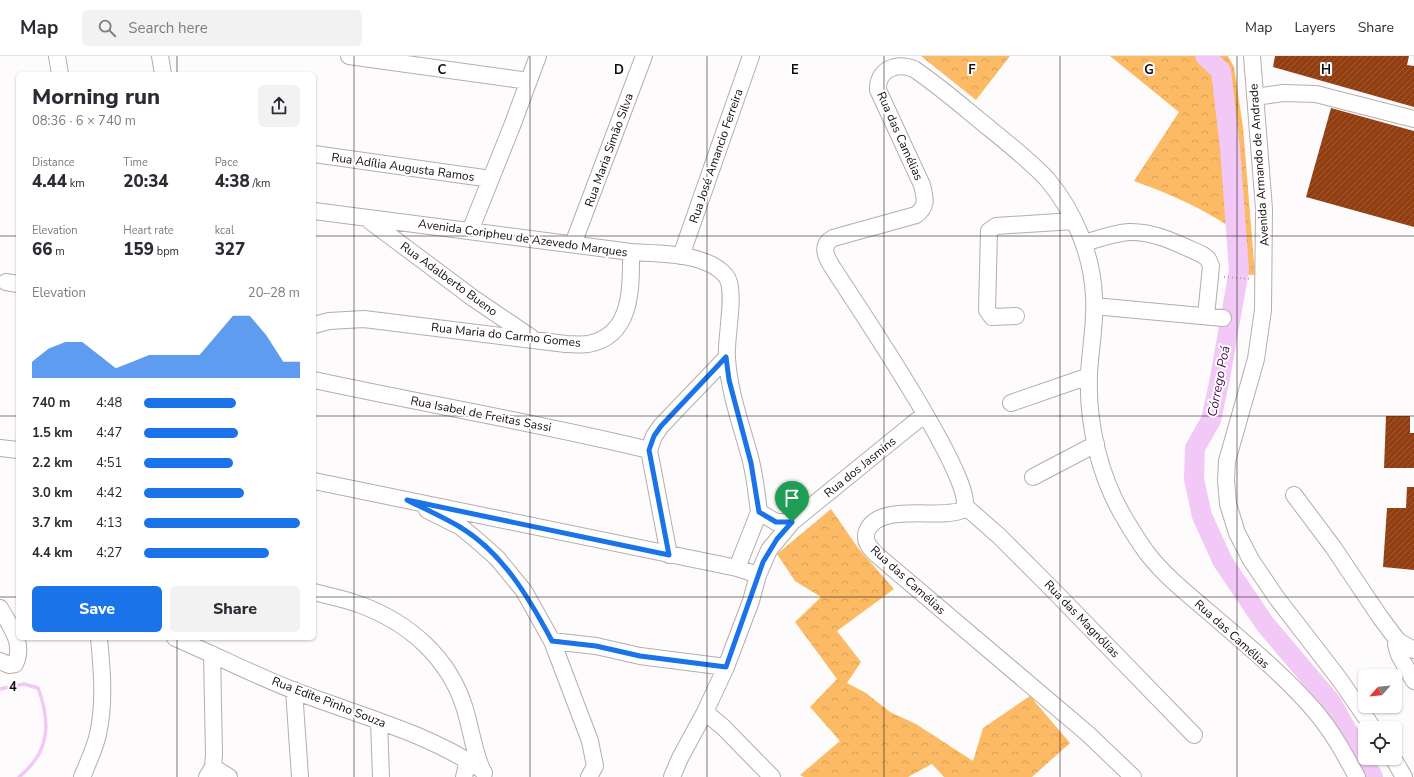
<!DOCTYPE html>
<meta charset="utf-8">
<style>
body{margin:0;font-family:"Nunito Sans",sans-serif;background:#f2f2f3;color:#2b2b33;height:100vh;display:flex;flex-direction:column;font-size:15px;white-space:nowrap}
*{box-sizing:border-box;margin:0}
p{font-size:13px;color:#7c7c81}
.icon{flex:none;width:22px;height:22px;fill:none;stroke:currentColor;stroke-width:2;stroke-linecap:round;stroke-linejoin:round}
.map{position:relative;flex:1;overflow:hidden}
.details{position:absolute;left:16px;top:16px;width:300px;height:568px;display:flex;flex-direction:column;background:#fff;border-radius:6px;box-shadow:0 1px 3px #0004}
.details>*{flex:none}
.needle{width:26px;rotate:243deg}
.controls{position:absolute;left:1358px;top:613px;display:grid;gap:8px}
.controls a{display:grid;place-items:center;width:44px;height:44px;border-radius:6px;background:#fff;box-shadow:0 1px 3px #0004;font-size:20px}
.pin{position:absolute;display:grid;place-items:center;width:34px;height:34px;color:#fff;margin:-41px -17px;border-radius:50% 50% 50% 0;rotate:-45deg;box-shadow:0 0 4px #0007}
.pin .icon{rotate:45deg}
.round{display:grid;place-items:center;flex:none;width:42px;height:42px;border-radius:6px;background:#f2f2f3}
.summary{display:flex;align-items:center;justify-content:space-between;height:68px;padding:0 16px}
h1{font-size:22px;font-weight:800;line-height:30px}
.figures{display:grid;grid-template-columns:repeat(3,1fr);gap:6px;height:68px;padding:4px 16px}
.figures div{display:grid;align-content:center}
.figures b{font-size:17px;font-weight:800}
.figures small{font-size:11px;font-weight:400}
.figures p{font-size:11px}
.chart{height:112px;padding:8px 16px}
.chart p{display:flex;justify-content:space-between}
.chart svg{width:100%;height:72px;margin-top:4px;fill:#1a73e8;opacity:.7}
.action{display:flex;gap:8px;margin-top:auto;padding:8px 16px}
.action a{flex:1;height:46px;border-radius:6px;background:#1a73e8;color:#fff;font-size:16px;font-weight:800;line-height:46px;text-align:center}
.action a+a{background:#f2f2f3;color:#2b2b33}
ul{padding:0 16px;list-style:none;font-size:13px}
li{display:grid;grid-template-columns:64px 48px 1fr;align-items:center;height:30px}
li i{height:10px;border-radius:5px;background:#1a73e8}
header{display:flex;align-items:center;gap:24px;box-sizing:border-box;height:56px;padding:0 20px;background:#fff;border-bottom:1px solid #e1e1e2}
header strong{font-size:19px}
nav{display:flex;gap:22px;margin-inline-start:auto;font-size:14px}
.search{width:280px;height:36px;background:#f2f2f3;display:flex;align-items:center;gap:10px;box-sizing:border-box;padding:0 14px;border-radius:6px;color:#7c7c81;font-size:15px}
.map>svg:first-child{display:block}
.forest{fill:url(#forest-crowns)}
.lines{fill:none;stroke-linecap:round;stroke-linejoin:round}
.stream{stroke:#f2c8f6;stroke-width:3.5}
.river{stroke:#f2c8f6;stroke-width:20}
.building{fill:url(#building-hatch)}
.minor-casing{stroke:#b9acac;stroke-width:18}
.path{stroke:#a7a4a4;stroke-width:2;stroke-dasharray:1 3;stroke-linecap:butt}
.minor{stroke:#fff;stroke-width:16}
.route-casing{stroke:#fff;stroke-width:8}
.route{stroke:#1a73e8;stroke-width:5}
.grid{fill:none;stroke:#120d0e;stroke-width:1;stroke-opacity:0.55}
.labels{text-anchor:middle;stroke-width:4;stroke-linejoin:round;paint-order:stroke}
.street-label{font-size:12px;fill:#120d0e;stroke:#fff}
.water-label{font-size:13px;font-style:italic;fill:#4a0c52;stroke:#fff}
.grid-label{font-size:13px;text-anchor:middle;font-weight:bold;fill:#120d0e;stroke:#fff;stroke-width:4;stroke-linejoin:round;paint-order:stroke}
</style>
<header>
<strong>Map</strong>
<div class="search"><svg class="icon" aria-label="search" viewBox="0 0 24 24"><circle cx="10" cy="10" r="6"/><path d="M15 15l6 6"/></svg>Search here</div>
<nav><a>Map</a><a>Layers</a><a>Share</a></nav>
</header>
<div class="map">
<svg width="1414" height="721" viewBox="0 0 1414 721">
<defs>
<pattern id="forest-crowns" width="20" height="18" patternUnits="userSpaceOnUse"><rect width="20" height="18" fill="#fdba65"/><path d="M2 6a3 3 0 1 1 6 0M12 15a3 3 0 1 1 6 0" fill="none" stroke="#d89f56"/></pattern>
<pattern id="building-hatch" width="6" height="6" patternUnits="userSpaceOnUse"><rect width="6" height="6" fill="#933e11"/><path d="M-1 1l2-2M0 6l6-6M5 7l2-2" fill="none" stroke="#9c5c3a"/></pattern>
</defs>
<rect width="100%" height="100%" fill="#fdfbfb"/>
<path class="forest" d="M921,0H1010L976,44Z
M1110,0H1228L1234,11L1243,71L1255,219L1233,218L1235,192L1234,174C1203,152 1170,138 1134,125L1179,56Z
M831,453L858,492L894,533L837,575L861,606L847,627L866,637L890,656L916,668L973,705L983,672L1030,640L1070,687L1032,721H944L932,708L908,721H804L800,719L840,685L810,651L837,623L795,566L821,541L795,525L777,498Z"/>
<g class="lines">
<path class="stream" d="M0,633L24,628L38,632C51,667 50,696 19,721"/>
<path class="river" d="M1205,0L1221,15L1230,92L1239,214L1220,322L1211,364L1195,392L1194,423L1202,460L1223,506L1265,568L1331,646L1373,721"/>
</g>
<path class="building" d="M1275,0H1409L1407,9L1414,10V51L1273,11Z
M1331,52L1414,75V171L1306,141Z
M1386,360H1410V377H1414V412H1384Z
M1407,431H1414V514L1383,511L1387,452H1406Z"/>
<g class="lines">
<g class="minor-casing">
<path id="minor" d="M57,0L60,18
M160,0L163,18
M349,0L529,25
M1252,0L1264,153L1263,254L1256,303L1227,405L1226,424L1228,448L1237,477L1251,504L1276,541L1340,624L1373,672
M1255,41L1283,37L1316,38L1414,63
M314,98L491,123
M314,155L631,196C659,198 706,196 726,220C737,234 725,283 727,302C729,337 742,371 751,405C755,422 757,439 759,456L776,466H792
M366,162L473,242L532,282
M470,175L512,70L538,0
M1084,187C1098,183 1114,177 1129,176C1155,175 1181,189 1203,199L1208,203L1211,210L1206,260
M573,188L644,0
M681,200L751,0
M6,226L18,228
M1094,250L1223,262
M1016,260L992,261L987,254L989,175L996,170L1074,165
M314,269L329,265L364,263L566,288C573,288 581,289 588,288C633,280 631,231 631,196
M314,324C425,348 538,367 649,394
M1011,347L1089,320
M0,392L18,394
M1033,421L1096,388
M314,425L737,512L758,519
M1294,439L1333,491L1380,561L1398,585L1414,594
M966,451L999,480L1052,533L1194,679
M427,454L461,471L479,486L497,502L524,535L552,585L590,685L595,710L589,721
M669,499L649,394L654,380L661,370L727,301
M737,512L759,456
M314,536C329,540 346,543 361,549C409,567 448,601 464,650C470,667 475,703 484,717
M0,552C10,570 25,587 15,608L9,609L0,605
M175,582C215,599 254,619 295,635C357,659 426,676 482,714
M552,585L596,590L640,600L726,611
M1398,585L1396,589L1399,599L1414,625
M294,634L300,721
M705,656L723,671L772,721
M379,665L381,721
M1393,702L1404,721
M213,711L229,721
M82,721C88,707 95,692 98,678C105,647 102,613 99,582
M207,721L213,711L214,698L212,598
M464,721L468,704
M672,721L680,702L705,656L726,611L751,545L758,519L769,494L792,466L925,358
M1133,721L1088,678L877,499C870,492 863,485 867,475C879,446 938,464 963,454C983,433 849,238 831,209C825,199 821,189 833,182L916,159C928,150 925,142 922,129L878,34C877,13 897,6 914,13C939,30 961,49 984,68C1005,85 1028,103 1047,123C1074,155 1092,198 1094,240C1096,267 1090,293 1089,319C1087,368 1100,422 1125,463C1132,475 1139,486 1147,497C1163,518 1184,535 1204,552C1241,584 1282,617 1314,654C1332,675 1344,697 1357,721"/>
</g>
<path class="path" d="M1224,221L1251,223"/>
<use href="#minor" class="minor"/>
</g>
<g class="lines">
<g class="route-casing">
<path id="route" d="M726,301L729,324L751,407L759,456L776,466H792L777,483L763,506L726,611L640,600L596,590L552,585C529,542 503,497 460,471C443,461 425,453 407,444L669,499L649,394L654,380L661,370Z"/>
</g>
<use href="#route" class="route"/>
</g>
<path class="grid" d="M177,0V18M354,0V721M530,0V721M707,0V721M884,0V721M1060,0V721M1237,0V721M0,180H18M314,180H1414M0,360H18M314,360H1414M0,541H18M314,541H1414M177,582V721"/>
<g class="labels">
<g class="street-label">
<text transform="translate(900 80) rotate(66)" y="4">Rua das Camélias</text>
<text transform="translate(609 94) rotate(-70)" y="4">Rua Maria Simão Silva</text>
<text transform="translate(716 100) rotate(-71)" y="4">Rua José Amancio Ferreira</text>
<text transform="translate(1259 109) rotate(-94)" y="4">Avenida Armando de Andrade</text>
<text transform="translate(403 111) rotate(8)" y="4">Rua Adília Augusta Ramos</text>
<text transform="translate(523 182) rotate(8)" y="4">Avenida Coripheu de Azevedo Marques</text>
<text transform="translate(449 223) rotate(36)" y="4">Rua Adalberto Bueno</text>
<text transform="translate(506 279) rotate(6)" y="4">Rua Maria do Carmo Gomes</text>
<text transform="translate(481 358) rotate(11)" y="4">Rua Isabel de Freitas Sassi</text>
<text transform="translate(860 411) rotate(-39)" y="4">Rua dos Jasmins</text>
<text transform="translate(908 524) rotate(42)" y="4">Rua das Camélias</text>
<text transform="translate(1082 563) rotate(46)" y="4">Rua das Magnólias</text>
<text transform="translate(1232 578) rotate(42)" y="4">Rua das Camélias</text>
<text transform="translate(329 646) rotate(21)" y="4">Rua Edite Pinho Souza</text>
</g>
<g class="water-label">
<text transform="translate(1218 325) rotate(-79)" y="5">Córrego Poá</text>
</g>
</g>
<g class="grid-label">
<text x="442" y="18">C</text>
<text x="619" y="18">D</text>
<text x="795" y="18">E</text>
<text x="972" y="18">F</text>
<text x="1149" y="18">G</text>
<text x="1326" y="18">H</text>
<text x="13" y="635">4</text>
</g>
</svg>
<div class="controls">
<a><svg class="needle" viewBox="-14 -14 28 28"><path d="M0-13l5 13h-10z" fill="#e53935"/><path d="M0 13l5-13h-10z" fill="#7c7c81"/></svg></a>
<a><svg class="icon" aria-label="locate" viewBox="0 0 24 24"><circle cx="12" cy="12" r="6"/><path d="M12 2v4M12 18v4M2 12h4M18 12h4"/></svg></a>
</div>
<div class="pin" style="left:792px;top:466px;background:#1e9e55"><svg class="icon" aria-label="arrive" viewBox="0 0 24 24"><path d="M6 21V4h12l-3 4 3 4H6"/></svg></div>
<section class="details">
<div class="summary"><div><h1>Morning run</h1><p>08:36 · 6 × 740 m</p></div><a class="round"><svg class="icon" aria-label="share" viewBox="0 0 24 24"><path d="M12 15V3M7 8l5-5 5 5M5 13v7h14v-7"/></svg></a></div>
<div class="figures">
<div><p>Distance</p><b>4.44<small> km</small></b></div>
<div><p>Time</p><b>20:34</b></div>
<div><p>Pace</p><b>4:38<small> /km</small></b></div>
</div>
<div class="figures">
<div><p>Elevation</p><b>66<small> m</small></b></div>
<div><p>Heart rate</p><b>159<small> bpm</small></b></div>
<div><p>kcal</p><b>327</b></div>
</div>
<div class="chart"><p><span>Elevation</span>20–28 m</p>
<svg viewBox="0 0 160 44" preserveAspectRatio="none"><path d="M0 44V34L10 26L20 22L30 22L40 30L50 38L60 34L70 30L80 30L90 30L100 30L110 18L120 6L130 6L140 18L150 34L160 34V44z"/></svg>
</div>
<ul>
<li><b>740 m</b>4:48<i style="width:59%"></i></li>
<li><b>1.5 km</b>4:47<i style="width:60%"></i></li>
<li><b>2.2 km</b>4:51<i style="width:57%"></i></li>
<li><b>3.0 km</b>4:42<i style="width:64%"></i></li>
<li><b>3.7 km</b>4:13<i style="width:100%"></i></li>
<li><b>4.4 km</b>4:27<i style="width:80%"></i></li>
</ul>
<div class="action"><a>Save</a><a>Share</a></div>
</section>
</div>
